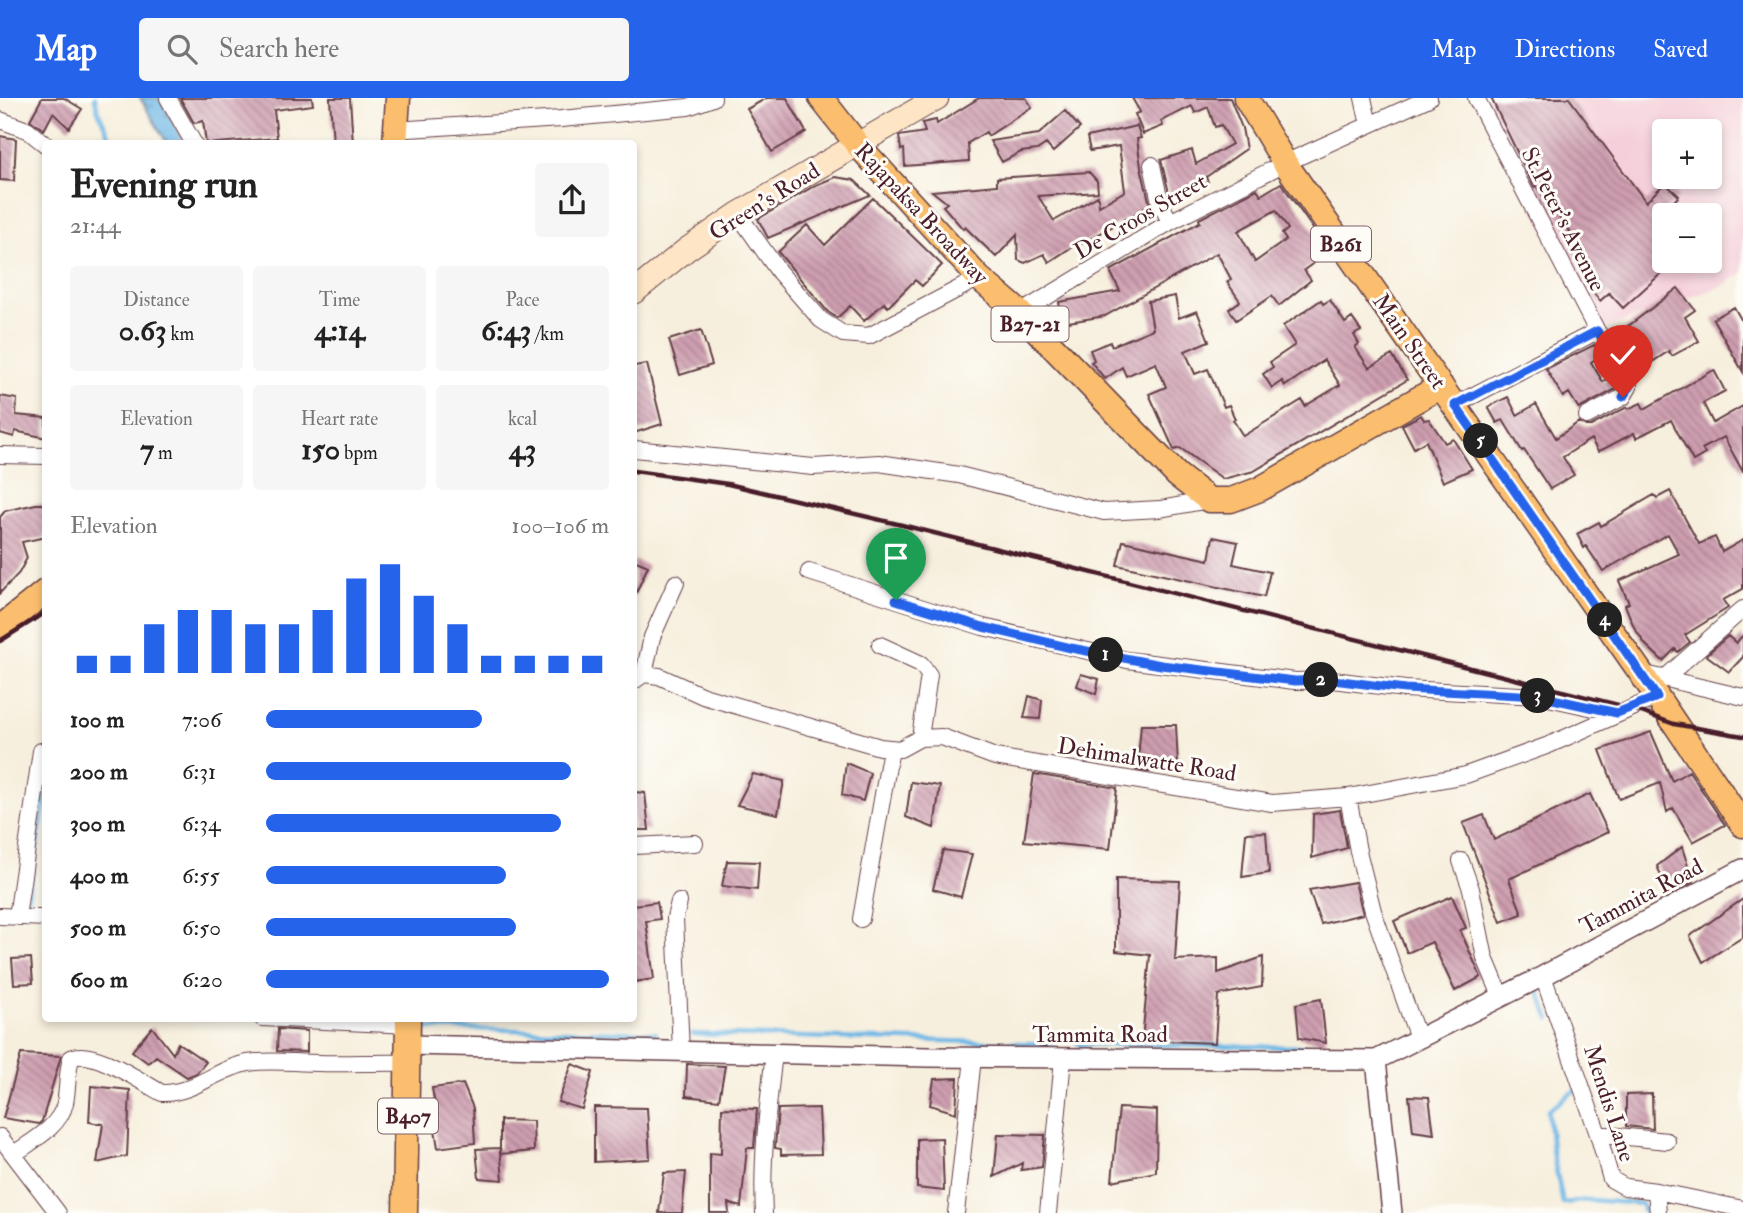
<!DOCTYPE html>
<meta charset="utf-8">
<style>
body{margin:0;font-family:"IM FELL Double Pica",serif;background:#f6f6f6;color:#222;height:100vh;display:flex;flex-direction:column;font-size:26px;white-space:nowrap}
*{box-sizing:border-box;margin:0}
p{font-size:23px;color:#767676}
.icon{flex:none;width:38px;height:38px;fill:none;stroke:currentColor;stroke-width:2;stroke-linecap:round;stroke-linejoin:round}
.map{position:relative;flex:1;overflow:hidden}
.drawer{position:absolute;left:42px;top:42px;width:595px;height:882px;display:flex;flex-direction:column;background:#fff;border-radius:7px;box-shadow:0 4px 10px #0003}
.drawer>*{flex:none}
.tools{position:absolute;left:1652px;top:21px;display:grid;gap:14px}
.tools a{display:grid;place-items:center;width:70px;height:70px;border-radius:7px;background:#fff;box-shadow:0 4px 10px #0003;font-size:35px}
.pin{position:absolute;display:grid;place-items:center;width:60px;height:60px;color:#fff;margin:-72px -30px;border-radius:50% 50% 50% 0;rotate:-45deg;box-shadow:0 0 7px #0007}
.pin .icon{rotate:45deg}
.km{position:absolute;width:35px;height:35px;margin:-18px;border-radius:50%;background:#222;color:#fff;font-size:19px;line-height:35px;text-align:center}
.round{display:grid;place-items:center;flex:none;width:74px;height:74px;border-radius:7px;background:#f6f6f6}
.head{display:flex;align-items:center;justify-content:space-between;height:119px;padding:0 28px}
h1{font-size:38px;font-weight:700;line-height:52px}
.stats{display:grid;grid-template-columns:repeat(3,1fr);gap:10px;height:119px;padding:7px 28px}
.stats div{display:grid;align-content:center;border-radius:7px;background:#f6f6f6;text-align:center}
.stats b{font-size:30px;font-weight:700}
.stats small{font-size:19px;font-weight:400}
.stats p{font-size:19px}
.chart{height:196px;padding:14px 28px}
.chart p{display:flex;justify-content:space-between}
.chart svg{width:100%;height:126px;margin-top:7px;stroke:#2563eb;stroke-width:6}
ul{padding:0 28px;list-style:none;font-size:23px}
li{display:grid;grid-template-columns:112px 84px 1fr;align-items:center;height:52px}
li i{height:18px;border-radius:9px;background:#2563eb}
header{display:flex;align-items:center;gap:42px;box-sizing:border-box;height:98px;padding:0 35px;background:#2563eb;color:#fff}
header strong{font-size:33px}
nav{display:flex;gap:38px;margin-inline-start:auto;font-size:24px}
.search{width:490px;height:63px;background:#f6f6f6;display:flex;align-items:center;gap:18px;box-sizing:border-box;padding:0 24px;border-radius:7px;color:#767676;font-size:26px}
.map>svg:first-child{display:block}
.built{fill:#f5cfda;fill-rule:evenodd}
.water{fill:url(#water-ripples);stroke:#5c6b88;stroke-width:2}
.lines{fill:none;stroke-linecap:round;stroke-linejoin:round}
.stream{stroke:#6db7e5;stroke-width:4.5}
.building{fill:url(#building-back-hatch);fill-rule:evenodd}
.minor-casing{stroke:#643e46;stroke-width:18}
.tertiary-casing{stroke:#643e46;stroke-width:22}
.secondary-casing{stroke:#643e46;stroke-width:25}
.primary-casing{stroke:#643e46;stroke-width:27}
.minor{stroke:#fff;stroke-width:16}
.tertiary{stroke:#fff;stroke-width:19}
.secondary{stroke:#fde5c5;stroke-width:23}
.primary{stroke:#fabe6e;stroke-width:24}
.rail{stroke:#4a1f2b;stroke-width:4.5}
.route-casing{stroke:#fff;stroke-width:14}
.route{stroke:#2563eb;stroke-width:9}
.labels{text-anchor:middle;stroke-width:6;stroke-linejoin:round;paint-order:stroke}
.shield{fill:#fdfcf7;stroke:#806168;stroke-width:2}
.shield-label{font-size:21px;font-weight:bold;fill:#4a1f2b}
.street-label{font-size:23px;fill:#4a1f2b;stroke:#fdfcf7}
</style>
<header>
<strong>Map</strong>
<div class="search"><svg class="icon" aria-label="search" viewBox="0 0 24 24"><circle cx="10" cy="10" r="6"/><path d="M15 15l6 6"/></svg>Search here</div>
<nav><a>Map</a><a>Directions</a><a>Saved</a></nav>
</header>
<div class="map">
<svg width="1743" height="1115" viewBox="0 0 1743 1115">
<defs>
<pattern id="water-ripples" width="26" height="14" patternUnits="userSpaceOnUse" patternTransform="scale(1.75)"><rect width="26" height="14" fill="#6db7e5"/><path d="M2 4q2-2 4 0t4 0M15 11q2-2 4 0t4 0" fill="none" stroke="#5c94ba"/></pattern>
<pattern id="building-back-hatch" width="6" height="6" patternUnits="userSpaceOnUse" patternTransform="scale(1.75)"><rect width="6" height="6" fill="#ce9eb0"/><path d="M-1 5l2 2M0 0l6 6M5-1l2 2" fill="none" stroke="#a9808f"/></pattern>
</defs>
<rect width="100%" height="100%" fill="#fdfcf7"/>
<filter id="ink" filterUnits="userSpaceOnUse"><feTurbulence type="fractalNoise" baseFrequency=".0143" numOctaves="2"/><feDisplacementMap in="SourceGraphic" scale="14" xChannelSelector="R" yChannelSelector="G"/><feConvolveMatrix kernelMatrix="1 2 1 2 8 2 1 2 1" color-interpolation-filters="sRGB"/></filter>
<filter id="wash" filterUnits="userSpaceOnUse"><feTurbulence type="fractalNoise" baseFrequency=".00686" numOctaves="4" result="noise"/><feDisplacementMap in="SourceGraphic" scale="28" xChannelSelector="R" yChannelSelector="G"/><feGaussianBlur stdDeviation="1.57" result="paint"/><feColorMatrix in="noise" values="0 0 0 0 0 0 0 0 0 0 0 0 0 0 0 0 0 1.4 0 .05"/><feComposite in="paint" operator="in"/></filter>
<g filter="url(#wash)">
<rect width="100%" height="100%" fill="#f7efdd"/>
<path class="built" d="M1476,0H1743V174L1725,187L1597,233ZM1664,33H1710V79H1664ZM1664,117H1710V163H1664Z"/>
<path class="water" d="M140,0H159L185,45H167Z"/>
<g class="lines">
<path class="stream" d="M95,0L98,13L113,46
M31,812H26L46,695
M1535,891L1537,889L1550,921
M425,930L656,935
M692,936L1054,946
M1078,946L1312,949
M1577,991L1548,1012L1552,1052L1563,1105L1590,1102L1642,1106L1644,1115"/>
</g>
<g id="blocks">
<path class="building" d="M42,0H64L82,11L69,30L53,15L44,32L30,22Z
M180,0H312L313,7L274,12L277,40L206,46L203,23L194,25Z
M330,0H350L353,46H333Z
M767,0H787L806,34L772,54L747,11Z
M979,0H1026L1032,9L988,38L986,34L968,45L969,63L905,68L904,51L901,52L899,38L925,34L922,25L936,22L937,26Z
M1132,0H1230L1242,30L1246,51L1206,79L1208,84L1176,102L1175,101L1171,103L1161,62L1192,52L1196,66L1232,46L1221,27L1215,29L1208,9L1195,15L1192,8L1161,23L1163,28L1143,36L1135,16L1140,14Z
M1491,0H1569L1646,104L1665,85L1679,98L1654,124L1664,135V163H1675L1623,210L1609,195L1600,203L1591,192L1599,184L1570,151L1578,145L1536,88L1534,89Z
M1065,13L1080,30L1053,54L1046,46L1037,52L1021,54L1002,64L990,43L1039,36Z
M1137,28L1141,40L1137,41L1141,69L1150,107L1076,149L1075,147L1049,164L1044,156L1025,165L1018,162L1017,137L996,159L965,129L963,131L943,108L947,105L932,93L997,87V80L1089,74L1097,83L1098,94L1038,98L1054,123L1098,98L1099,108L1125,93L1119,48L1090,53L1087,39Z
M0,38L16,41L14,83L0,82Z
M835,79L854,82L870,97L768,140L758,121L816,87Z
M1281,85L1329,154L1304,172L1311,182L1279,208L1272,198L1236,222L1229,211L1240,203L1227,184L1231,181L1217,155L1105,218L1062,225L1059,204L1120,193L1110,173L1200,124L1199,121L1257,91L1261,97ZM1276,112L1288,131L1282,136L1286,142L1255,164L1238,133Z
M873,100L942,167L922,188L915,182L888,209L884,205L864,223L850,208L837,220L828,214L778,154L807,127L825,147Z
M1678,190L1695,212L1685,219L1699,243L1672,258L1669,253L1637,274L1614,239Z
M1175,198L1179,220L1197,213L1209,243L1185,253L1195,276L1208,271L1224,309L1229,307L1235,321L1233,322L1243,338L1302,302L1305,308L1340,287L1324,262L1285,288L1282,283L1272,290L1263,276L1273,269L1270,264L1295,247L1283,228L1321,202L1323,206L1330,202L1345,225L1352,220L1361,233L1354,237L1359,246L1355,249L1369,270L1392,257L1407,282L1254,373L1223,381L1180,350L1174,352L1149,296L1166,289L1156,265L1126,278L1122,269L1105,281L1091,264L1094,262L1090,252L1110,244L1112,248L1153,231L1148,203Z
M1734,209L1743,225V274L1713,221Z
M701,232L712,267L680,277L669,242Z
M1594,247L1601,258L1591,264L1603,284L1609,280L1616,291L1579,311L1569,295L1563,299L1546,271Z
M647,266L662,326L634,335V268Z
M1714,272L1725,293L1703,305L1713,325L1743,308V374L1724,339L1702,351L1705,356L1693,363L1671,322L1636,340L1634,335L1598,354L1591,341L1563,359L1574,377L1550,391L1524,352L1522,353L1503,322L1497,325L1488,309L1508,299L1517,317L1536,306L1556,340L1579,324L1586,328H1591L1627,309L1628,311L1641,305L1644,311Z
M0,298L17,301L16,317L46,320V340L15,333L14,339L0,335Z
M1421,317L1424,322L1429,321L1445,345L1453,341L1472,371L1443,384L1426,343L1414,350L1402,327Z
M1670,393L1699,446L1715,439L1722,454L1743,442V491L1723,502L1728,510L1685,537L1690,544L1678,554L1675,551L1663,563L1645,546L1634,529L1625,507L1629,505L1619,483L1679,456L1668,436L1603,473L1586,448L1584,450L1577,436L1599,424L1601,428L1654,397L1657,400Z
M36,406H46V439L22,444L27,460L19,475L0,495V419L5,413Z
M1213,439L1238,444L1233,466L1270,474L1264,499L1117,467L1123,443L1209,462Z
M634,462L648,468L634,500Z
M1743,537V559L1729,574L1706,557L1728,538L1736,545Z
M1081,576L1099,581L1096,596L1077,588Z
M1029,598L1042,602L1040,621L1024,620Z
M1141,627H1176L1178,668L1148,674L1137,672Z
M1651,634L1672,683L1689,673L1725,727L1693,744L1673,710L1667,714L1660,685L1619,701L1600,652Z
M846,665L870,675L863,703L842,697Z
M753,676L784,683L778,716L737,707Z
M1034,676L1117,690L1110,751L1024,743Z
M911,684L940,688L934,730L906,719Z
M634,694L645,695L649,732H634Z
M1590,696L1608,734L1509,781L1522,816L1501,824L1463,725L1484,717L1494,742Z
M1340,712L1347,750L1312,760L1313,716Z
M1266,734L1269,775L1242,779L1246,735Z
M1682,749L1693,784L1669,797L1657,768Z
M943,752L972,756L961,799L933,791Z
M727,763L759,764L757,792L722,788Z
M1116,781L1180,783L1175,862L1218,860V875L1263,859L1262,889L1218,897L1215,945L1142,942L1150,857L1116,853Z
M1355,784L1363,816L1321,826L1309,792Z
M1452,798L1466,830L1460,832L1481,879L1455,893L1432,844L1407,855L1394,823Z
M1743,801V839L1703,864L1690,838Z
M657,804L660,821L646,823L654,881L634,884V807Z
M31,860L33,885L14,886L12,861Z
M1321,901L1326,945L1299,940L1296,906Z
M152,929L173,956L178,945L206,964L197,975L187,979L156,958L148,965L132,953Z
M278,931L307,933V954L277,953Z
M21,956L61,958L42,1023L39,1026L3,1020Z
M572,966L593,974L582,1011L558,1004Z
M687,966L725,968L719,1002L686,998Z
M958,980L956,1015L930,1007L934,981Z
M463,986L473,1010L475,1045L438,1050L433,1019H437L432,990Z
M91,988L130,992L127,1058L97,1065L103,1026L89,1024Z
M1652,996L1653,1031L1626,1028V997Z
M1409,998L1429,999L1434,1036L1413,1033Z
M594,1009L647,1010L650,1061L594,1064Z
M722,1010L757,1011L754,1050H747L741,1109L728,1105L729,1115H710V1055L721,1056Z
M819,1010L821,1056L781,1057V1051L775,1050L778,1011Z
M1119,1010L1157,1012L1156,1074L1112,1083Z
M500,1022L533,1023L534,1053L500,1056Z
M998,1036L1045,1037L1042,1069L1021,1072L1022,1065L994,1079Z
M942,1040L944,1093L917,1090V1041Z
M500,1050L503,1082L479,1080L476,1051Z
M686,1074L682,1115H659L664,1075Z"/>
</g>
</g>
<g filter="url(#ink)">
<use href="#blocks" fill-opacity="0" stroke="#643e46" stroke-width="2"/>
<g class="lines">
<g class="minor-casing">
<path id="minor" d="M168,0L194,46
M1363,0L1369,27
M1476,0L1597,233L1628,279L1629,289L1623,299L1587,318
M0,22L27,32L46,47
M395,32L561,21L688,9L713,0
M1152,67L1160,104L1170,124
M738,116L779,174L821,222L843,236L869,238L979,180
M1020,215L1170,124L1285,65L1429,0
M1455,307L1597,233
M634,351L813,369L879,365L959,377L1104,414L1160,411L1209,402
M0,357L46,358
M809,474L983,529L1127,562L1295,583L1333,582L1405,591L1539,598L1617,615
M880,547L921,566L929,577L920,640
M1641,575L1743,599
M644,576L652,539L676,485
M1666,579L1743,511
M634,583L644,576L659,578L703,598L880,649L900,651L920,640L942,639L995,659L1272,705L1348,699L1466,677L1549,647L1657,599
M1348,699L1358,753L1373,813L1418,940
M634,748L695,745
M1461,763L1471,791L1485,860L1501,898
M679,804L675,820L681,953
M0,818L46,820
M17,819L41,653
M861,821L891,651
M1543,878L1598,1036L1611,1081L1625,1089L1656,1093L1658,1115
M262,920L409,927
M1598,1036L1667,1043
M0,1039L58,1115
M14,1056C32,1043 60,1029 65,1005C68,990 67,974 71,960C92,949 141,984 162,995C193,996 218,970 248,965C271,961 294,965 318,965C348,966 379,964 409,965
M1656,1093L1743,1111
M764,1115C761,1061 768,1008 774,955
M956,1115L973,960
M1048,1115L1063,961"/>
</g>
<g class="tertiary-casing">
<path id="tertiary" d="M409,947L928,959L1376,962L1543,878L1743,771
M1376,962L1392,1115"/>
</g>
<g class="secondary-casing">
<path id="secondary" d="M634,194L686,152L738,116L937,0"/>
</g>
<g class="primary-casing">
<path id="primary" d="M821,0L857,46L979,180L1020,215L1177,377L1209,402H1231L1260,391L1441,288
M1246,0L1285,65L1641,575L1743,727
M395,46L398,0
M0,530L46,493
M405,1115L408,920"/>
</g>
<use href="#minor" class="minor"/>
<use href="#tertiary" class="tertiary"/>
<use href="#secondary" class="secondary"/>
<use href="#primary" class="primary"/>
<path class="rail" d="M634,373L728,386L902,427L1630,610L1674,626L1743,638
M0,543L46,514"/>
</g>
</g>
<g class="lines" filter="url(#ink)">
<g class="route-casing">
<path id="route" d="M896,502L983,529L1071,550L1161,567L1295,583L1333,582L1405,591L1539,598L1617,615L1657,599L1455,307L1597,233L1628,279L1629,289L1623,299"/>
</g>
<use href="#route" class="route"/>
</g>
<g class="labels">
<g class="shield">
<rect x="1311" y="128.5" width="60" height="35" rx="5"/>
<rect x="991.5" y="208.5" width="77" height="35" rx="5"/>
<rect x="378" y="1000.5" width="60" height="35" rx="5"/>
</g>
<g class="shield-label">
<text x="1341" y="153">B261</text>
<text x="1030" y="233">B27-21</text>
<text x="408" y="1025">B407</text>
</g>
<g class="street-label">
<text transform="translate(764 103) rotate(-32)" y="8">Green's Road</text>
<text transform="translate(922 115) rotate(47)" y="8">Rajapaksa Broadway</text>
<text transform="translate(1140 118) rotate(-30)" y="8">De Croos Street</text>
<text transform="translate(1564 121) rotate(63)" y="8">St.Peter's Avenue</text>
<text transform="translate(1410 243) rotate(55)" y="8">Main Street</text>
<text transform="translate(1147 661) rotate(9)" y="8">Dehimalwatte Road</text>
<text transform="translate(1641 798) rotate(-28)" y="8">Tammita Road</text>
<text x="1100" y="944">Tammita Road</text>
<text transform="translate(1610 1005) rotate(72)" y="8">Mendis Lane</text>
</g>
</g>
</svg>
<div class="tools">
<a>+</a>
<a>−</a>
</div>
<div class="pin" style="left:896px;top:502px;background:#1e9e55"><svg class="icon" aria-label="arrive" viewBox="0 0 24 24"><path d="M6 21V4h12l-3 4 3 4H6"/></svg></div>
<div class="pin" style="left:1623px;top:299px;background:#d93025"><svg class="icon" aria-label="check" viewBox="0 0 24 24"><path d="M5 12l5 5 9-10"/></svg></div>
<b class="km" style="left:1106px;top:557px">1</b>
<b class="km" style="left:1321px;top:582px">2</b>
<b class="km" style="left:1538px;top:598px">3</b>
<b class="km" style="left:1605px;top:522px">4</b>
<b class="km" style="left:1481px;top:343px">5</b>
<section class="drawer">
<div class="head"><div><h1>Evening run</h1><p>21:44</p></div><a class="round"><svg class="icon" aria-label="share" viewBox="0 0 24 24"><path d="M12 15V3M7 8l5-5 5 5M5 13v7h14v-7"/></svg></a></div>
<div class="stats">
<div><p>Distance</p><b>0.63<small> km</small></b></div>
<div><p>Time</p><b>4:14</b></div>
<div><p>Pace</p><b>6:43<small> /km</small></b></div>
</div>
<div class="stats">
<div><p>Elevation</p><b>7<small> m</small></b></div>
<div><p>Heart rate</p><b>150<small> bpm</small></b></div>
<div><p>kcal</p><b>43</b></div>
</div>
<div class="chart"><p><span>Elevation</span>100–106 m</p>
<svg viewBox="0 0 160 44" preserveAspectRatio="none"><path d="M5 44V38M15 44V38M25 44V27M35 44V22M45 44V22M55 44V27M65 44V27M75 44V22M85 44V11M95 44V6M105 44V17M115 44V27M125 44V38M135 44V38M145 44V38M155 44V38"/></svg>
</div>
<ul>
<li><b>100 m</b>7:06<i style="width:63%"></i></li>
<li><b>200 m</b>6:31<i style="width:89%"></i></li>
<li><b>300 m</b>6:34<i style="width:86%"></i></li>
<li><b>400 m</b>6:55<i style="width:70%"></i></li>
<li><b>500 m</b>6:50<i style="width:73%"></i></li>
<li><b>600 m</b>6:20<i style="width:100%"></i></li>
</ul>
</section>
</div>
